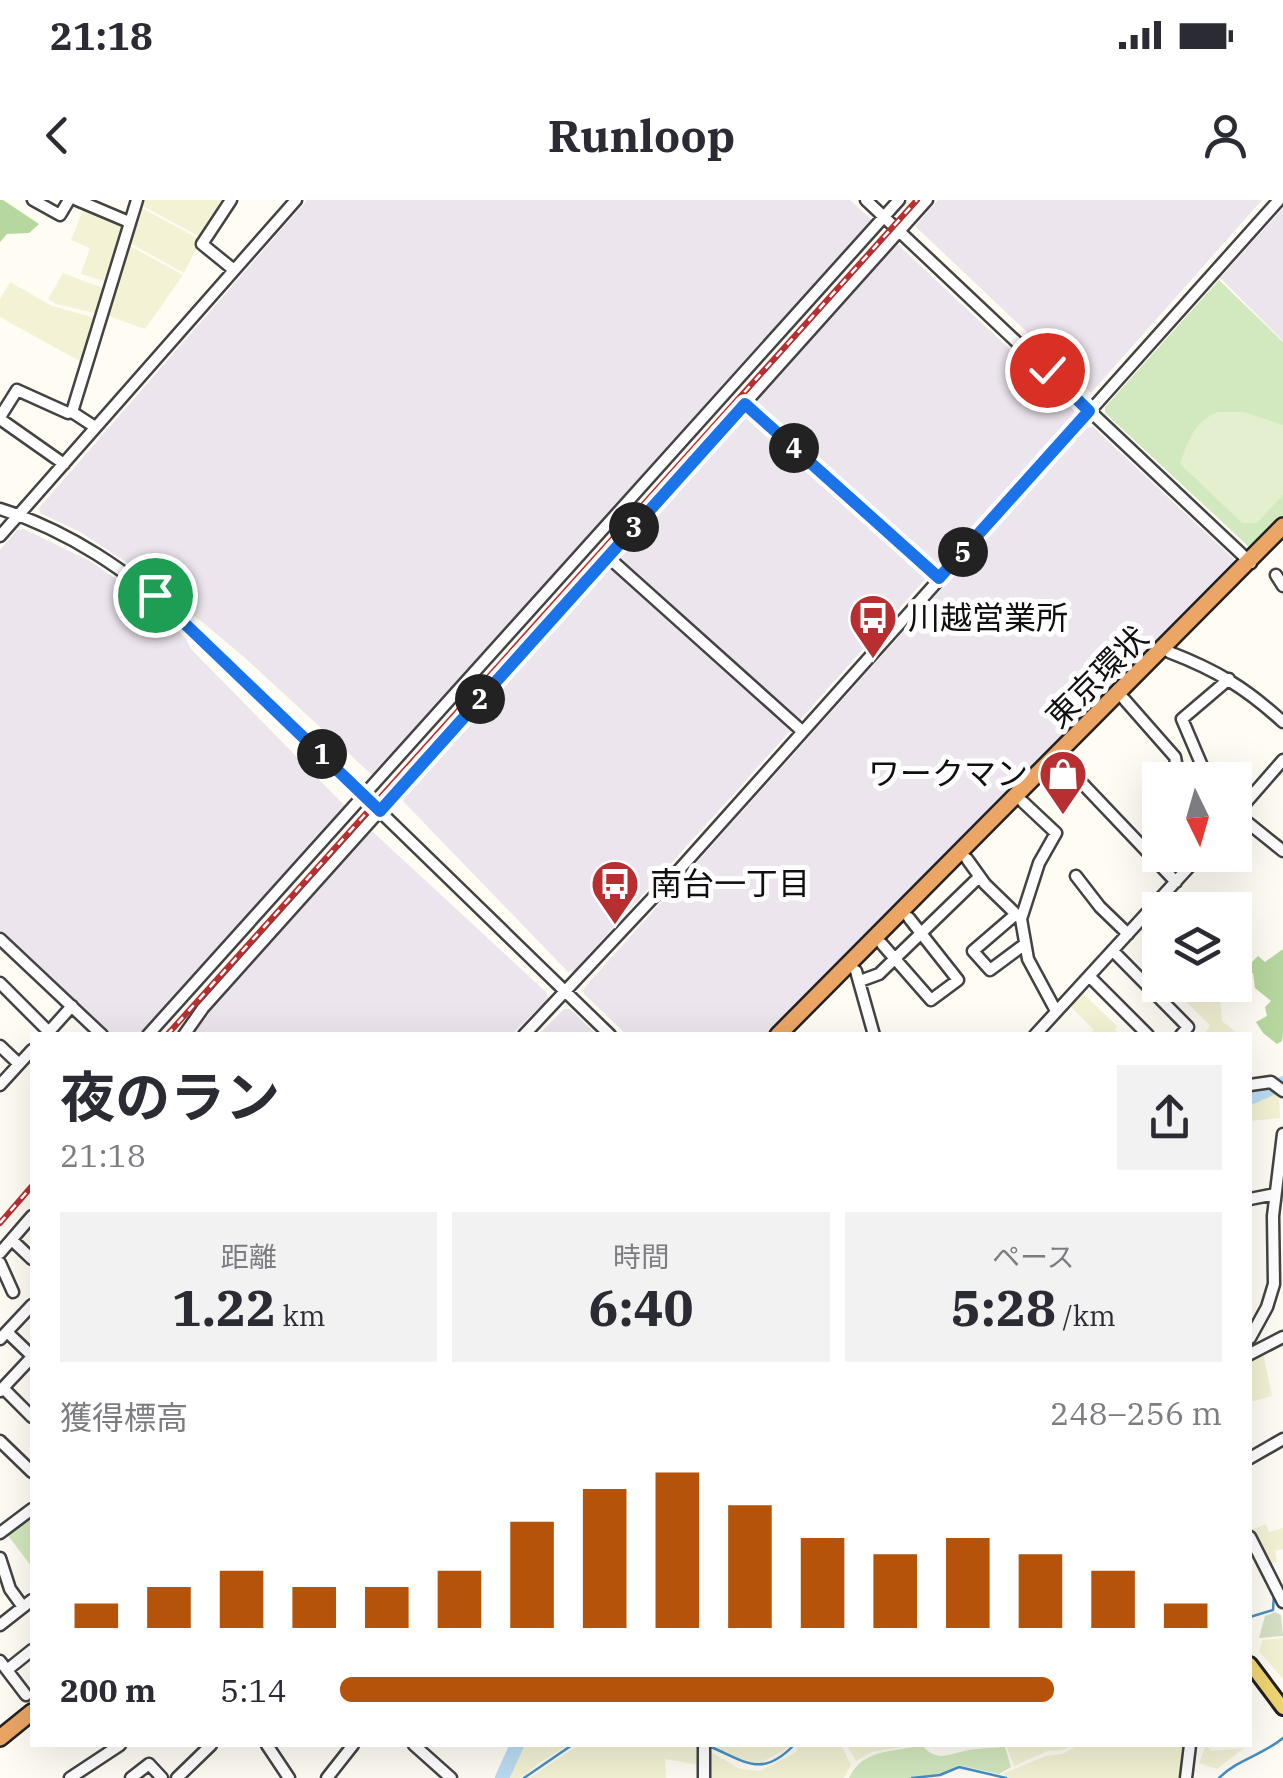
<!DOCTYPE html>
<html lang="ja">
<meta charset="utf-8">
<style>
body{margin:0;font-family:"IBM Plex Serif","Noto Sans JP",serif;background:#f2f2f3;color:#2b2b33;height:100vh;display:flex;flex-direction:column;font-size:38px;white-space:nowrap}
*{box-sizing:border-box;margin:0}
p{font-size:32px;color:#7c7c81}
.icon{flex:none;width:55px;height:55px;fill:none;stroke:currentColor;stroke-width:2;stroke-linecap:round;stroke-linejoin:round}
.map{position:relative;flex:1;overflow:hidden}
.sheet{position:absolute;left:30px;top:832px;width:1222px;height:715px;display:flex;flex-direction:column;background:#fff;border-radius:0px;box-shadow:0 10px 40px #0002}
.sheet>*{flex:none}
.needle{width:65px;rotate:175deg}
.buttons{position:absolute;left:1142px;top:562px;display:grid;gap:20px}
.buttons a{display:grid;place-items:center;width:110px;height:110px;border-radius:0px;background:#fff;box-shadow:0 10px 40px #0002;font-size:50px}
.pin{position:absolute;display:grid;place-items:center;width:85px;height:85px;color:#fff;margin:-42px;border:5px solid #fff;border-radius:50%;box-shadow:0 2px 10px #0007}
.km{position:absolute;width:50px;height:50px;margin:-25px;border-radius:50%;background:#222;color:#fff;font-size:28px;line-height:50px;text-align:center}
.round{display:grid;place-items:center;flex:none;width:105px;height:105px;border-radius:0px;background:#f2f2f3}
.overview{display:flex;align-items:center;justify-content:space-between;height:170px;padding:0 30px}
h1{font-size:55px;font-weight:700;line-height:75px}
.metrics{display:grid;grid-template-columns:repeat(3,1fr);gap:15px;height:170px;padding:10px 30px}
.metrics div{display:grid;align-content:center;border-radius:0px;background:#f2f2f3;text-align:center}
.metrics b{font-size:50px;font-weight:700}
.metrics small{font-size:28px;font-weight:400}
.metrics p{font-size:28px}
.chart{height:280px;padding:20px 30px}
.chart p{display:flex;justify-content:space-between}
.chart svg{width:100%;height:180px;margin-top:10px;stroke:#b45309;stroke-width:6}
ul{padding:0 30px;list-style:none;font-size:32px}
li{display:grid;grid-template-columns:160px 120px 1fr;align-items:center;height:75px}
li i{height:25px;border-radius:12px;background:#b45309}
.status{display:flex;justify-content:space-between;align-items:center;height:70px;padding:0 50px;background:#fff;direction:ltr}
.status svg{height:28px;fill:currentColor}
header{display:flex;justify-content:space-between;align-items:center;height:130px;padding:0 30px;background:#fff;font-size:45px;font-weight:700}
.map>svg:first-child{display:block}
.industrial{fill:#ede5ee}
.farmland{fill:#f3f2d4}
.green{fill:#d2e8be}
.forest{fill:#b6d79e}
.cemetery{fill:#d6e0c4}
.pitch{fill:#e3efcf}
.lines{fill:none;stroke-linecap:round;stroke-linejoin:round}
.stream{stroke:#468fc5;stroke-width:2.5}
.river{stroke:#bbdcf3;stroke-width:14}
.minor-casing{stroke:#434343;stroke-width:15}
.major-casing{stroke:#212121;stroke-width:18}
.highway-casing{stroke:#212121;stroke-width:20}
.minor{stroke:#fff;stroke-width:10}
.major{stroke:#f0d572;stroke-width:12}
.highway{stroke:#eba665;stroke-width:15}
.rail-casing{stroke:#b82f32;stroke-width:6}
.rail{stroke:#fff;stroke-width:2.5;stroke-dasharray:8;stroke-linecap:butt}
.route-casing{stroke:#fff;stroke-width:20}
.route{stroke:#1a73e8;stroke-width:12}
.labels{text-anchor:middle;stroke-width:10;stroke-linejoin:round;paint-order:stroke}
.poi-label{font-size:32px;fill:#101010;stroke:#fff;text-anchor:start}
.street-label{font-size:32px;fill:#101010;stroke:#fff}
</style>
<div class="status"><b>21:18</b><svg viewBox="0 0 49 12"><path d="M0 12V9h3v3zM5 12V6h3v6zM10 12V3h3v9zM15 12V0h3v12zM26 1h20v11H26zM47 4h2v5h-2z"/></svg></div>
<header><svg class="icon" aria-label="back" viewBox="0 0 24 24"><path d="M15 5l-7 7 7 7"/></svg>Runloop<svg class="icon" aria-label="person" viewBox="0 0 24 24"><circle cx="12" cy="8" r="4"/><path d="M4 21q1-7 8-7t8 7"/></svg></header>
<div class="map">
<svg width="1283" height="1578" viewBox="0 0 1283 1578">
<rect width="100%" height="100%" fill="#fefcf3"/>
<path class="industrial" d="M307,0H850L873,21L375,574H371L244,457L146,375L80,332L40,313L39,308Z
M938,0H1262L1091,193L915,26Z
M1283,8V141L1220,78Z
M895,42L1074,209V214L935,369L753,206L752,202Z
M743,212L929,375L798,522L616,358V353Z
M1093,227L1234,359V365L772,835H627L584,794V788L1086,228Z
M24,329L90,361L135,392L183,433L191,449L344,605L345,609L142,835H110L0,731V350L17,330Z
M605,366H610L792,529L574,771L568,772L399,597Z
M366,632H373L547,793L548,799L511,835H190L201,817Z
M564,809H570L597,835H538Z"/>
<path class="farmland" d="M141,0H226L203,37H200L139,4Z
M138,6L201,40L184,73L126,41Z
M84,8L124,25L104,81L81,74L90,48L71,40Z
M126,44L183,75L145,129L103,114Z
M63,73L103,88L95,113L56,104L48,99Z
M10,82L52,106L92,117L94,119L83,163L0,117V99Z
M1186,785L1210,787L1220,799L1222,821L1239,835H1204L1210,825L1177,793Z
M1081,792L1117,826L1115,830L1120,835H1090L1094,830L1069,805Z
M1273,892L1279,896L1280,918L1250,921V900Z
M1263,1153L1272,1196L1250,1202V1160Z
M1266,1324L1269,1332L1283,1328V1349L1275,1351L1277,1362L1269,1364L1251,1330Z
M1283,1438V1479L1259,1451L1263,1440Z
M521,1545H568L538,1564L522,1578H506Z
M579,1545H699L700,1565L665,1559L666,1578H529Z
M712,1545H791V1546L757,1565L744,1563Z
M799,1545H841L851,1565L844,1578H709V1551L740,1569L760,1571L795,1553Z
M847,1545H913L872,1552L856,1561Z
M1006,1545H1073L1062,1550L1047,1551L1014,1566Z
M1078,1545H1187L1181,1578H1009L1002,1574L1046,1556L1063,1554Z
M1206,1545L1211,1551L1244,1548L1217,1569L1199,1563Z"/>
<path class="green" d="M1219,80L1283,142V316L1253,347L1248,346L1105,213V207Z
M32,1313V1367L6,1333Z
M921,1545C937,1561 944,1556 964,1551C977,1548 992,1548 1005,1547L1011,1567L999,1574L958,1565L941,1574L910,1578H849C863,1548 893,1553 921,1545Z"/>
<path class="forest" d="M0,0H3L39,24L29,33L7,34L0,42Z
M1241,745L1249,749L1245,755L1251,763L1258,756L1265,762L1283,749V833L1282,841L1277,844L1263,833L1256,822L1267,816L1265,807L1271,801L1255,788L1253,773L1240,774L1235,767V750Z"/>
<path class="cemetery" d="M1275,1412L1281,1415L1283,1436L1259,1438L1265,1416Z"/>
<path class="pitch" d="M1218,212H1244L1283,225V295L1257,323H1242L1180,264C1188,240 1194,222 1218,212Z"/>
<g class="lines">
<path class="stream" d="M1250,1417L1273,1410L1274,1394
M711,1547C746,1562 762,1578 794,1545
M524,1578L572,1545
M912,1578L940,1575L959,1567L1006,1578
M1219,1578C1238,1559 1263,1555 1283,1538"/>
<path class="river" d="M1250,898L1283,883
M502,1578L517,1545"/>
<g class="minor-casing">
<path id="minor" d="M33,0L60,15L69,0
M77,0L129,22
M231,0L202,44L234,70
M866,0L1251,363
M745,204L939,378
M0,217L17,190L68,213L72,212
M0,219L64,264
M95,227L72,212L137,0
M0,309C70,331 127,371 182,419L610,835
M0,336L296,0
M608,357L802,531
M1276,375L1283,386
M1169,452C1216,470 1246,488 1283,522
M1124,499L1175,557L1179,580
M1062,562L1176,682
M1208,580L1182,519L1229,479
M1237,614L1283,651
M1235,615L1283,560
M967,659L985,684L1021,719L1028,759L1056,811
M1076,676L1100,707L1128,734
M1016,714L973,751L990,770L1025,744
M1021,719L1039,663L1056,633L1023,602
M0,739L102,835
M882,744L931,800L958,780L909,718
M1113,751L1188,827L1181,835
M856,771L874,835
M1089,776L1148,835
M860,781L879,774L979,677
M0,783L49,832
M46,835L72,806
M148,835L899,0
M184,835L203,808L927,0
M524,835L678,671L1279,0
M1035,835L1200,655
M0,846L19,864
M0,885L32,850
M1250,885L1271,882L1283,891
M1250,999L1275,994
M12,1040L32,1059
M0,1053L32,1016
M0,1063L13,1092
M7,1132L32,1156
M1250,1138L1267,1107L1274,1084L1273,1016L1283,934
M0,1139L32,1105
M1250,1154L1283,1137
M3,1188L32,1217
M0,1191L32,1157
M0,1241L32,1272
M1250,1258L1283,1239
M0,1333L32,1309
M1250,1337L1283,1402
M0,1358L10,1389L23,1407
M0,1425L32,1400
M0,1461L26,1495
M7,1470L32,1450
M267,1545L289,1578
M414,1545L451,1578
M704,1545V1578
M70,1578L120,1545
M131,1578L149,1564L162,1578
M177,1578L211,1545
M327,1578L353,1545
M1186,1578L1190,1545"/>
</g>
<g class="major-casing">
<path id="major" d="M1250,1464L1283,1508"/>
</g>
<g class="highway-casing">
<path id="highway" d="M778,835L1283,326
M0,1538L32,1512"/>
</g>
<use href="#minor" class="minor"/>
<use href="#major" class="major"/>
<use href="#highway" class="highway"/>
<g class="rail-casing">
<path id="rail" d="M167,835L917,0
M0,1023L32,986"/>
</g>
<use href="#rail" class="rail"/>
</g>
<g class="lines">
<g class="route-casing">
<path id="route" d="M155,395L380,611L745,204L939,378L1089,211L1047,170"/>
</g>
<use href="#route" class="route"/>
</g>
<defs>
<g id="bus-pin" transform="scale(2.5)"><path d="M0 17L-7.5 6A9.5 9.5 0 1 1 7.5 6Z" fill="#b82f32" stroke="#fff"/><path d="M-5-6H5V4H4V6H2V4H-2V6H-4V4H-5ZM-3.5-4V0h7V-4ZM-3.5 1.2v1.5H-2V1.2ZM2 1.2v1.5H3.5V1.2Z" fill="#fff"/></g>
<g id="shop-pin" transform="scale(2.5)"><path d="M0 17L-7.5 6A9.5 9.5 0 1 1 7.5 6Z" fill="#b82f32" stroke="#fff"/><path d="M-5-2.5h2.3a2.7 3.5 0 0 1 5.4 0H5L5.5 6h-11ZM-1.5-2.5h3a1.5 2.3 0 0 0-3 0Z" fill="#fff"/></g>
</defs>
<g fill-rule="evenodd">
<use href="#bus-pin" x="873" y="418"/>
<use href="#shop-pin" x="1063" y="574"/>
<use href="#bus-pin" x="615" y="684"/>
</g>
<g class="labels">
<g class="poi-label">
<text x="908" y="429">川越営業所</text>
<text x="1028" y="585" text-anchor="end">ワークマン</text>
<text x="650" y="695">南台一丁目</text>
</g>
<g class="street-label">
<text transform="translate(1097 477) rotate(-45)" y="11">東京環状</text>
</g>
</g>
</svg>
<div class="buttons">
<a><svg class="needle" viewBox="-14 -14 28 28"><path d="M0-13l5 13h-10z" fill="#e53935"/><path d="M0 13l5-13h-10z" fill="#7c7c81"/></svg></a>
<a><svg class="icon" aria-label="layers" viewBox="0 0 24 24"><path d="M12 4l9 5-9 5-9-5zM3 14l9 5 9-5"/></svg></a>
</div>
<div class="pin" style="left:155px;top:395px;background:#1e9e55"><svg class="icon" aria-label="arrive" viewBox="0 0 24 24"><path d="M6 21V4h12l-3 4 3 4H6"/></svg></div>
<div class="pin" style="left:1047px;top:170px;background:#d93025"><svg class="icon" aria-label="check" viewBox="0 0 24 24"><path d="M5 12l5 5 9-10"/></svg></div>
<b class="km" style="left:322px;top:554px">1</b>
<b class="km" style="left:480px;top:499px">2</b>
<b class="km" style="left:634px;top:327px">3</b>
<b class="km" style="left:794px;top:248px">4</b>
<b class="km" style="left:963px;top:352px">5</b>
<section class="sheet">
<div class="overview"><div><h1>夜のラン</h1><p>21:18</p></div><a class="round"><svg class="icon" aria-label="share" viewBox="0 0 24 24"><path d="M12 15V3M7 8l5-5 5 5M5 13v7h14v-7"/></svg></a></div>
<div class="metrics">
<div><p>距離</p><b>1.22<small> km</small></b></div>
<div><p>時間</p><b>6:40</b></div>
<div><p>ペース</p><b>5:28<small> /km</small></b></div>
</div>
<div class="chart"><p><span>獲得標高</span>248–256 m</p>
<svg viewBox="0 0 160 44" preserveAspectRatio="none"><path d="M5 44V38M15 44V34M25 44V30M35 44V34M45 44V34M55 44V30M65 44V18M75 44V10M85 44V6M95 44V14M105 44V22M115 44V26M125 44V22M135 44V26M145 44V30M155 44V38"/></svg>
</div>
<ul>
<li><b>200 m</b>5:14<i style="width:81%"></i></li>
</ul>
</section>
</div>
